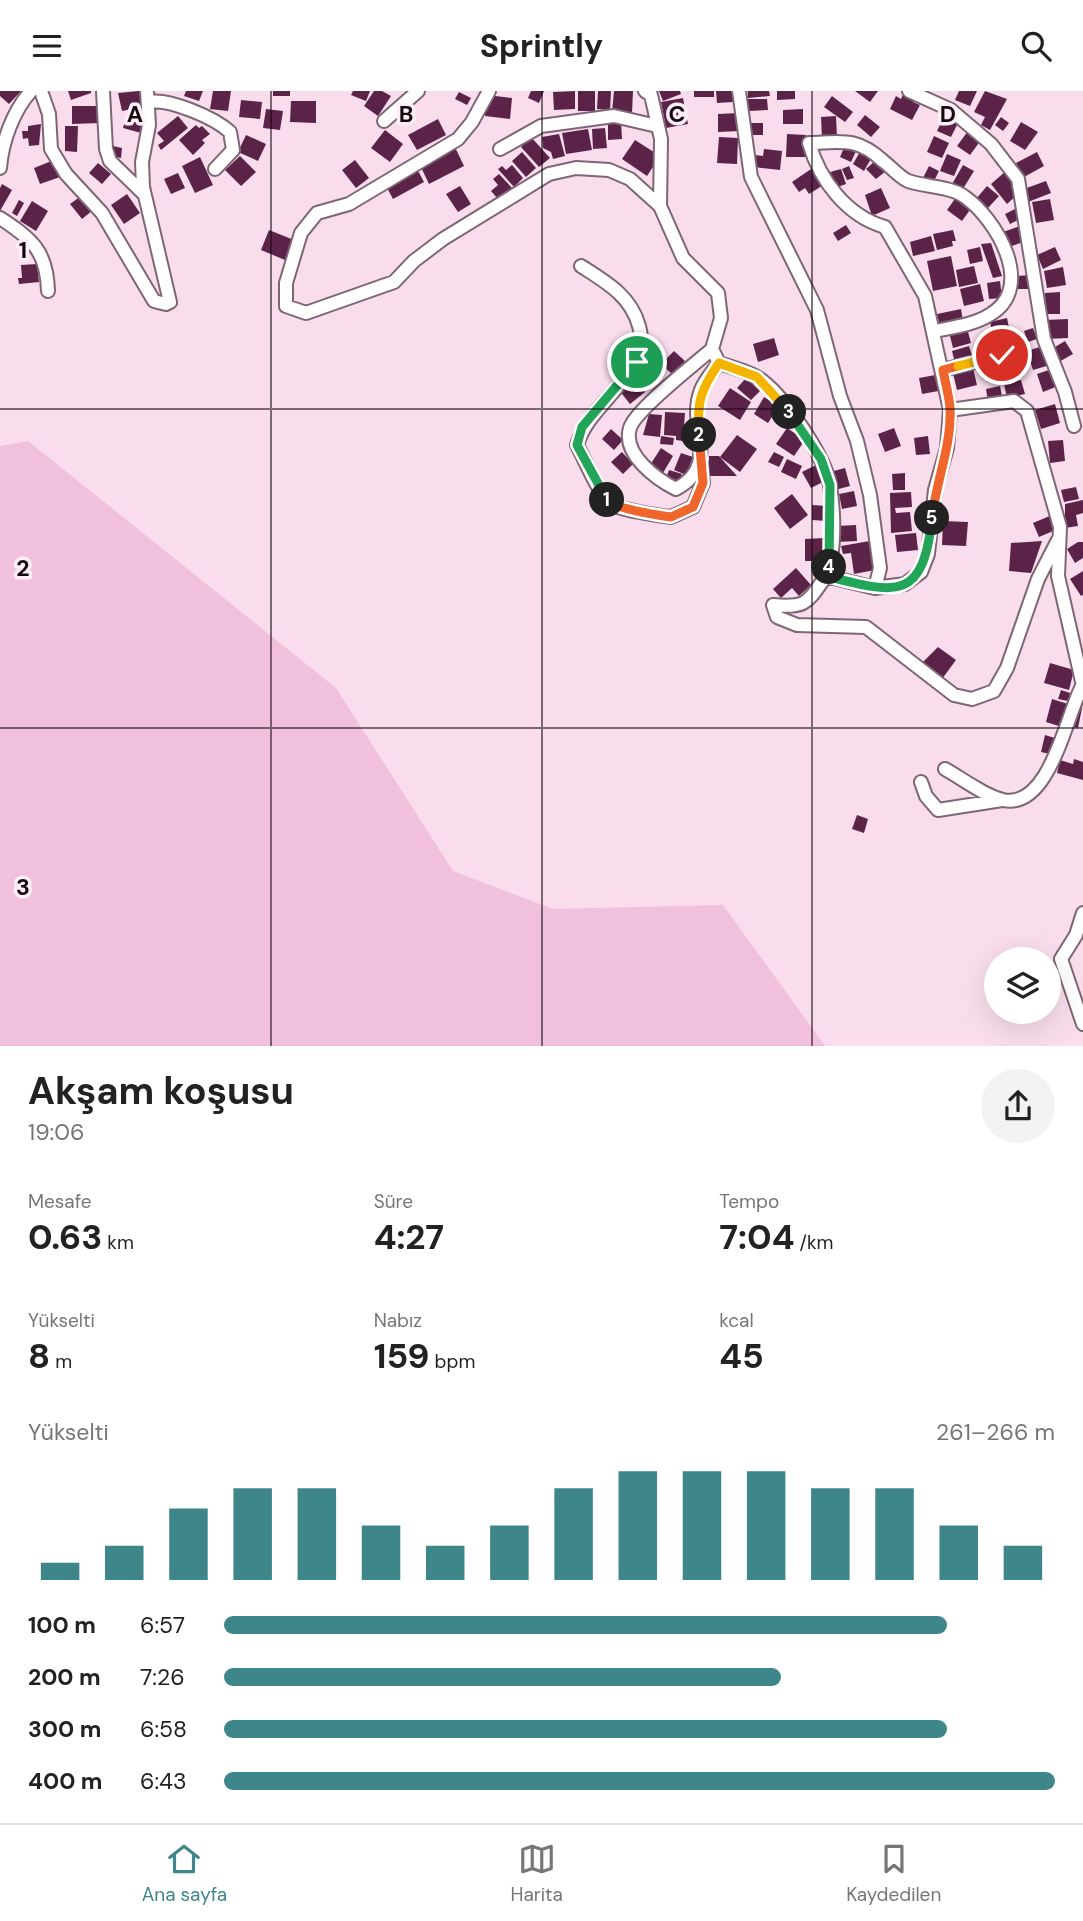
<!DOCTYPE html>
<html lang="tr">
<meta charset="utf-8">
<style>
body{margin:0;font-family:"DM Sans",sans-serif;background:#f2f2f2;color:#222;height:100vh;display:flex;flex-direction:column;font-size:26px;white-space:nowrap}
*{box-sizing:border-box;margin:0}
p{font-size:23px;color:#767676}
.icon{flex:none;width:38px;height:38px;fill:none;stroke:currentColor;stroke-width:2;stroke-linecap:round;stroke-linejoin:round}
.map{position:relative;height:955px;overflow:hidden}
.side{display:flex;flex-direction:column;background:#fff;flex:1}
.side>*{flex:none}
.fabs{position:absolute;left:984px;top:856px;display:grid;gap:14px}
.fabs a{display:grid;place-items:center;width:77px;height:77px;border-radius:50%;background:#fff;box-shadow:0 7px 28px #0002;font-size:35px}
.pin{position:absolute;display:grid;place-items:center;width:60px;height:60px;color:#fff;margin:-30px;border:4px solid #fff;border-radius:50%;box-shadow:0 2px 7px #0007}
.km{position:absolute;width:35px;height:35px;margin:-18px;border-radius:50%;background:#222;color:#fff;font-size:19px;line-height:35px;text-align:center}
.round{display:grid;place-items:center;flex:none;width:74px;height:74px;border-radius:37px;background:#f2f2f2}
.overview{display:flex;align-items:center;justify-content:space-between;height:119px;padding:0 28px}
h1{font-size:38px;font-weight:700;line-height:52px}
.metrics{display:grid;grid-template-columns:repeat(3,1fr);gap:10px;height:119px;padding:7px 28px}
.metrics div{display:grid;align-content:center}
.metrics b{font-size:35px;font-weight:700}
.metrics small{font-size:19px;font-weight:400}
.metrics p{font-size:19px}
.chart{height:196px;padding:14px 28px}
.chart p{display:flex;justify-content:space-between}
.chart svg{width:100%;height:126px;margin-top:7px;stroke:#3e868a;stroke-width:6}
ul{padding:0 28px;list-style:none;font-size:23px}
li{display:grid;grid-template-columns:112px 84px 1fr;align-items:center;height:52px}
li i{height:18px;border-radius:9px;background:#3e868a}
header{display:flex;justify-content:space-between;align-items:center;height:91px;padding:0 28px;background:#fff;font-size:32px;font-weight:700}
.tab-bar{display:flex;justify-content:space-around;align-items:center;height:98px;border-top:2px solid #e0e0e0;background:#fff;font-size:19px;color:#767676}
.tab-bar a{display:grid;justify-items:center;gap:4px}
.tab-bar .current{color:#3e868a}
.map>svg:first-child{display:block}
.green{fill:#f0c0dc}
.building{fill:#5c2349}
.lines{fill:none;stroke-linecap:round;stroke-linejoin:round}
.minor-casing{stroke:#7e6674;stroke-width:16}
.minor{stroke:#fff;stroke-width:12}
.split-1-casing{stroke:#fff;stroke-width:14}
.split-2-casing{stroke:#fff;stroke-width:14}
.split-3-casing{stroke:#fff;stroke-width:14}
.split-4-casing{stroke:#fff;stroke-width:14}
.split-5-casing{stroke:#fff;stroke-width:14}
.split-6-casing{stroke:#fff;stroke-width:14}
.split-7-casing{stroke:#fff;stroke-width:14}
.split-1{stroke:#22a559;stroke-width:9}
.split-2{stroke:#f0652b;stroke-width:9}
.split-3{stroke:#f5b400;stroke-width:9}
.split-4{stroke:#22a559;stroke-width:9}
.split-5{stroke:#22a559;stroke-width:9}
.split-6{stroke:#f0652b;stroke-width:9}
.split-7{stroke:#f5b400;stroke-width:9}
.grid{fill:none;stroke:#130a10;stroke-width:2;stroke-opacity:0.55}
.grid-label{font-size:23px;text-anchor:middle;font-weight:bold;fill:#130a10;stroke:#ffeef7;stroke-width:7;stroke-linejoin:round;paint-order:stroke}
</style>
<header><svg class="icon" aria-label="menu" viewBox="0 0 24 24"><path d="M4 6h16M4 12h16M4 18h16"/></svg>Sprintly<svg class="icon" aria-label="search" viewBox="0 0 24 24"><circle cx="10" cy="10" r="6"/><path d="M15 15l6 6"/></svg></header>
<div class="map">
<svg width="1083" height="955" viewBox="0 0 1083 955">
<rect width="100%" height="100%" fill="#f9dded"/>
<path class="green" d="M28,350L336,597L453,780L553,818L723,814L825,955H0V355Z"/>
<path class="building" d="M0,0H21L9,13L0,5Z
M68,0H91V2L71,9Z
M139,0L142,16L122,20L118,2Z
M186,0H203L199,10L184,5Z
M213,0H231L228,20L210,18Z
M273,0H290V5H273Z
M353,0H370L366,10L351,4Z
M374,0H382L391,5L378,25L364,15Z
M531,0H544L539,12L528,7Z
M575,0V18L554,19L553,1Z
M578,0H595V20H578Z
M598,0H611L610,19L597,18Z
M614,0H633L632,22L612,21Z
M659,0H680L681,3L663,10Z
M694,0H714V6H694Z
M716,0H733V11L717,12Z
M748,0H769L770,5L748,7Z
M777,0H795V8L777,9Z
M855,0H878L870,11Z
M959,0H977L970,15L955,9Z
M985,0L1007,8L990,39L981,34L985,26L974,21Z
M459,1L471,7L467,14L455,8Z
M904,1L915,7L913,11L920,14L912,29L890,18L896,5L901,8Z
M487,4L512,7L510,28L485,25Z
M832,5L853,21L845,31L824,16Z
M683,7L688,33L666,37L661,11Z
M747,8H767L768,19L748,20Z
M241,9L262,11L260,28L239,26Z
M291,10H316V32L290,31Z
M72,15H100L101,32L72,33Z
M266,18L283,20L280,39L263,37Z
M803,18V33H783V19Z
M128,20L146,25L141,42L123,37Z
M946,21L959,30L951,46L937,40Z
M739,22L740,40L718,41V23Z
M865,24L880,36L871,46L857,34Z
M178,25L188,37L161,59L158,54L164,50L157,42Z
M836,25L837,47L822,48L821,26Z
M1001,26L1009,32L1003,40L995,34Z
M438,28L446,44L417,59L408,44Z
M608,30H621L622,48L608,49Z
M1021,31L1038,41L1025,59L1010,50Z
M749,32H763V44H750Z
M41,33L39,54L29,55L28,47L23,48L22,40H28V35Z
M196,34L199,37L202,35L210,43L202,49L205,52L193,64L179,49Z
M65,35H78L77,61L65,60Z
M605,37L607,57L593,58L592,38Z
M588,38L592,59L566,63L562,42Z
M385,39L403,53L390,71L371,57Z
M968,40L981,49L970,64L957,55Z
M559,43L565,65L553,68L551,61L543,57L542,46Z
M787,43L806,44L805,66H786Z
M246,44L266,53L258,70L238,61Z
M934,45L949,52L942,67L927,61Z
M531,46L550,67L539,76L521,56Z
M719,46L738,47L737,73L717,72Z
M635,49L660,65L647,85L622,68Z
M846,52L857,58L851,71L840,66Z
M454,54L464,75L429,93L419,72Z
M113,55L122,57L121,67L112,65Z
M764,58L782,60L780,79L754,76L755,64L763,65Z
M861,59L872,66L864,80L853,73Z
M522,61L536,77L526,86L512,70Z
M1037,61L1044,75L1024,86L1016,72Z
M947,63L961,69L954,85L940,80Z
M240,65L256,81L241,95L225,79Z
M200,66L213,94L195,102L182,75Z
M54,69L60,86L40,93L34,77Z
M355,69L369,87L356,97L342,79Z
M876,69L886,80L876,88L866,78Z
M98,72L111,83L102,93L89,82Z
M512,74L523,87L514,96L498,78L502,75L506,79Z
M963,74L974,80L961,101L951,95Z
M849,75L854,87L847,89L842,78Z
M929,75L939,80L932,94L922,89Z
M416,76L424,91L393,108L385,93Z
M814,76L825,93L809,103L805,97L799,101L792,91Z
M841,78L846,93L835,97L830,81Z
M1006,80L1016,92L1011,96L1018,103L1007,113L991,93Z
M178,82L185,97L171,103L164,88Z
M499,83L512,97L498,108L491,100L498,94L493,88Z
M1046,90L1051,102L1028,111L1024,98Z
M2,93L12,99L0,120V97Z
M460,95L471,113L458,121L446,103Z
M987,95L999,105L988,117L976,108Z
M881,97L890,117L872,125L865,104Z
M127,103L140,122L124,133L111,114Z
M81,105L93,119L82,128L70,113Z
M957,105L972,116L962,130L947,119Z
M1050,108L1054,129L1036,132L1032,111Z
M19,109L24,112L17,125L12,122Z
M32,110L48,120L36,140L20,130Z
M1017,117L1022,127L1010,133L1005,123Z
M846,134L851,142L838,150L833,142Z
M1020,135L1026,150L1009,156L1003,141Z
M269,139L294,149L285,169L261,159Z
M953,139L956,150H952L953,155L937,159L933,143Z
M931,145L935,160L913,165L910,151Z
M991,152L1002,185L993,187L981,153Z
M980,156L983,170L970,173L967,159Z
M1055,156L1061,169L1043,178L1037,164Z
M951,165L957,195L933,200L927,170Z
M37,173L39,191L19,193L18,187H22L21,174Z
M974,175L978,192L959,196L956,179Z
M1063,176L1066,194L1047,197L1044,180Z
M1032,184L1033,198H1015L1014,185Z
M1000,190L1002,207L989,208L987,192Z
M980,193L984,210L964,215L960,198Z
M1060,201V223H1046L1045,202Z
M961,218L963,230L940,235L937,223Z
M1007,227L1010,242L993,245L990,231Z
M1068,228V247L1046,248L1045,229Z
M967,237L971,252L953,257L949,241Z
M1033,237L1037,248L1028,251L1024,240Z
M1012,244L1016,255L997,260L994,249Z
M774,247L779,264L758,271L753,253Z
M1065,250L1073,263L1057,272L1050,259Z
M969,255L973,268L955,272L952,260Z
M1043,255L1050,274L1033,279L1027,260Z
M674,260L685,270L673,284L661,273Z
M1013,266L1015,274L1021,272L1024,285L1006,290L1001,269Z
M973,277L977,294L957,299L953,282Z
M1052,278L1058,295L1043,301L1037,283Z
M941,283L944,299L922,303L919,287Z
M634,287L645,301L630,313L619,299Z
M746,287L760,300L751,309L737,297Z
M1021,289L1025,303L1007,307L1004,293Z
M1000,295L1002,305L988,310L986,298Z
M730,297L751,311L740,329L718,315Z
M764,306L779,315L768,332L754,323Z
M1055,313L1060,332L1041,338L1035,319Z
M665,321L685,322L683,350L676,349V345L664,344Z
M649,323L662,324L660,346L643,344Z
M787,337L805,349L794,365L776,353Z
M894,337L901,355L885,361L878,343Z
M611,338L623,349L614,359L602,348Z
M737,344L757,358L740,381L720,366Z
M661,345L674,347L673,354L660,353Z
M928,345L930,363L916,364L914,347Z
M1063,349L1065,370L1050,372L1048,350Z
M661,357L673,365L663,382L650,374Z
M622,361L633,373L623,383L611,371Z
M774,361L784,366L779,376L768,371Z
M681,362L693,366L686,384L674,379Z
M709,365H719L737,385H709Z
M787,368L802,375L796,388L781,381Z
M818,373L827,389L811,397L802,381Z
M845,377L850,395L835,399L830,381Z
M669,379L682,383L679,391L666,387Z
M905,382V399H893L892,383Z
M1076,396L1079,408L1064,411L1061,399Z
M854,400L857,415L842,418L839,403Z
M911,401L912,416L895,417L896,422L910,421L912,440L891,442L890,402Z
M792,403L808,424L790,438L774,417Z
M1083,409V422L1076,424L1078,435L1065,437V413Z
M812,414L827,415V430L812,429Z
M1052,424L1058,438L1039,446L1033,432Z
M943,430L968,431L966,455L942,454Z
M856,434L857,450L837,451L836,435Z
M916,442L918,459L897,461L895,444Z
M824,447L825,470H805V448Z
M870,450L875,479L854,483L851,462L843,463L841,455Z
M1042,450L1031,482L1009,480L1011,452Z
M1078,451H1083V467L1075,472L1067,458Z
M796,477L811,494L799,505L792,497L781,507L773,498Z
M1083,480V504L1081,505L1070,488Z
M938,556L956,569L942,588L921,573Z
M1050,572L1074,579L1069,599L1044,592Z
M1061,599L1070,602L1068,610L1058,608Z
M1052,608L1068,613L1062,636L1046,631Z
M1075,610L1083,612L1078,637L1069,635Z
M1045,644L1058,648L1054,664L1041,661Z
M1074,668L1083,671V689L1057,682L1060,669L1073,673Z
M857,724L868,728L864,742L852,738Z"/>
<g class="lines">
<g class="minor-casing">
<path id="minor" d="M41,0L49,23L51,58L66,83L102,122L154,210L166,213L170,211L143,96L142,71L149,34L147,0
M103,0L106,58L110,70L144,103
M489,0L472,31L458,48L349,113L317,122L301,142L286,192V215L306,222L394,191L414,170L443,148L549,83L576,77L609,79L630,88L660,115
M645,0L651,4L661,48L660,115L683,167L718,202L721,227L712,258L719,272C731,276 744,279 755,285C781,299 825,365 830,394C834,420 836,461 826,485L875,497L880,477L870,404L857,350L840,305L817,219L751,86L739,0
M909,0L951,19L991,53L1018,88L1044,248L1065,301L1074,335
M149,11C169,7 215,27 230,41L233,59L215,78
M384,30L418,0
M500,58L541,35L614,25L657,35
M0,77C2,51 13,20 31,0
M0,127C32,148 47,160 48,200
M581,175C606,191 631,205 639,235C653,281 589,311 577,354C585,369 599,404 611,413C616,418 661,425 671,426L693,416L703,392L701,372
M712,258C695,273 635,319 630,337C622,363 656,388 676,398C722,373 686,337 701,299C704,290 713,280 719,272
M943,279L1002,264
M950,319L1014,310L1027,320L1060,436L1058,485L1083,595
M826,485C807,512 807,517 773,514L777,526L797,534L866,536L954,604L972,608L994,600L1007,577L1038,488L1058,449
M875,497L905,493L921,481L928,463L935,399L947,357L950,319L925,205L885,136C847,125 820,90 809,52C843,51 857,46 883,70C891,76 899,86 908,90C925,96 950,95 965,106C996,128 1036,195 991,223C974,234 954,236 934,240
M945,678C963,688 983,704 1003,709C1050,719 1066,624 1083,593
M921,691L926,705L938,719L1002,709
M1083,822L1076,844L1061,868L1083,933"/>
</g>
<use href="#minor" class="minor"/>
</g>
<g class="lines">
<g class="split-1-casing">
<path id="split-1" d="M607,409L577,354L582,336L637,271"/>
</g>
<g class="split-2-casing">
<path id="split-2" d="M607,409C615,418 657,424 671,426L693,416L703,392L699,344"/>
</g>
<g class="split-3-casing">
<path id="split-3" d="M699,344C697,310 700,300 719,272L757,286L789,321"/>
</g>
<g class="split-4-casing">
<path id="split-4" d="M789,321L821,368L830,394L829,476"/>
</g>
<g class="split-5-casing">
<path id="split-5" d="M829,476L826,485C897,503 923,511 932,427"/>
</g>
<g class="split-6-casing">
<path id="split-6" d="M932,427C936,390 952,354 950,317C949,304 945,291 943,279L958,275"/>
</g>
<g class="split-7-casing">
<path id="split-7" d="M958,275L1002,264"/>
</g>
<use href="#split-1" class="split-1"/>
<use href="#split-2" class="split-2"/>
<use href="#split-3" class="split-3"/>
<use href="#split-4" class="split-4"/>
<use href="#split-5" class="split-5"/>
<use href="#split-6" class="split-6"/>
<use href="#split-7" class="split-7"/>
</g>
<path class="grid" d="M271,0V955M542,0V955M812,0V955M0,318H1083M0,637H1083"/>
<g class="grid-label">
<text x="135" y="31">A</text>
<text x="406" y="31">B</text>
<text x="677" y="31">C</text>
<text x="948" y="31">D</text>
<text x="23" y="167">1</text>
<text x="23" y="485">2</text>
<text x="23" y="804">3</text>
</g>
</svg>
<div class="fabs">
<a><svg class="icon" aria-label="layers" viewBox="0 0 24 24"><path d="M12 4l9 5-9 5-9-5zM3 14l9 5 9-5"/></svg></a>
</div>
<div class="pin" style="left:637px;top:271px;background:#1e9e55"><svg class="icon" aria-label="arrive" viewBox="0 0 24 24"><path d="M6 21V4h12l-3 4 3 4H6"/></svg></div>
<div class="pin" style="left:1002px;top:264px;background:#d93025"><svg class="icon" aria-label="check" viewBox="0 0 24 24"><path d="M5 12l5 5 9-10"/></svg></div>
<b class="km" style="left:607px;top:409px">1</b>
<b class="km" style="left:699px;top:344px">2</b>
<b class="km" style="left:789px;top:321px">3</b>
<b class="km" style="left:829px;top:476px">4</b>
<b class="km" style="left:932px;top:427px">5</b>
</div>
<section class="side">
<div class="overview"><div><h1>Akşam koşusu</h1><p>19:06</p></div><a class="round"><svg class="icon" aria-label="share" viewBox="0 0 24 24"><path d="M12 15V3M7 8l5-5 5 5M5 13v7h14v-7"/></svg></a></div>
<div class="metrics">
<div><p>Mesafe</p><b>0.63<small> km</small></b></div>
<div><p>Süre</p><b>4:27</b></div>
<div><p>Tempo</p><b>7:04<small> /km</small></b></div>
</div>
<div class="metrics">
<div><p>Yükselti</p><b>8<small> m</small></b></div>
<div><p>Nabız</p><b>159<small> bpm</small></b></div>
<div><p>kcal</p><b>45</b></div>
</div>
<div class="chart"><p><span>Yükselti</span>261–266 m</p>
<svg viewBox="0 0 160 44" preserveAspectRatio="none"><path d="M5 44V38M15 44V32M25 44V19M35 44V12M45 44V12M55 44V25M65 44V32M75 44V25M85 44V12M95 44V6M105 44V6M115 44V6M125 44V12M135 44V12M145 44V25M155 44V32"/></svg>
</div>
<ul>
<li><b>100 m</b>6:57<i style="width:87%"></i></li>
<li><b>200 m</b>7:26<i style="width:67%"></i></li>
<li><b>300 m</b>6:58<i style="width:87%"></i></li>
<li><b>400 m</b>6:43<i style="width:100%"></i></li>
</ul>
</section>
<nav class="tab-bar">
<a class="current"><svg class="icon" aria-label="home" viewBox="0 0 24 24"><path d="M3 11l9-7 9 7M6 9v11h12V9"/></svg>Ana sayfa</a>
<a><svg class="icon" aria-label="map" viewBox="0 0 24 24"><path d="M3 6l6-2 6 2 6-2v14l-6 2-6-2-6 2zM9 4v14M15 6v14"/></svg>Harita</a>
<a><svg class="icon" aria-label="saved" viewBox="0 0 24 24"><path d="M7 4h10v16l-5-4-5 4z"/></svg>Kaydedilen</a>
</nav>
